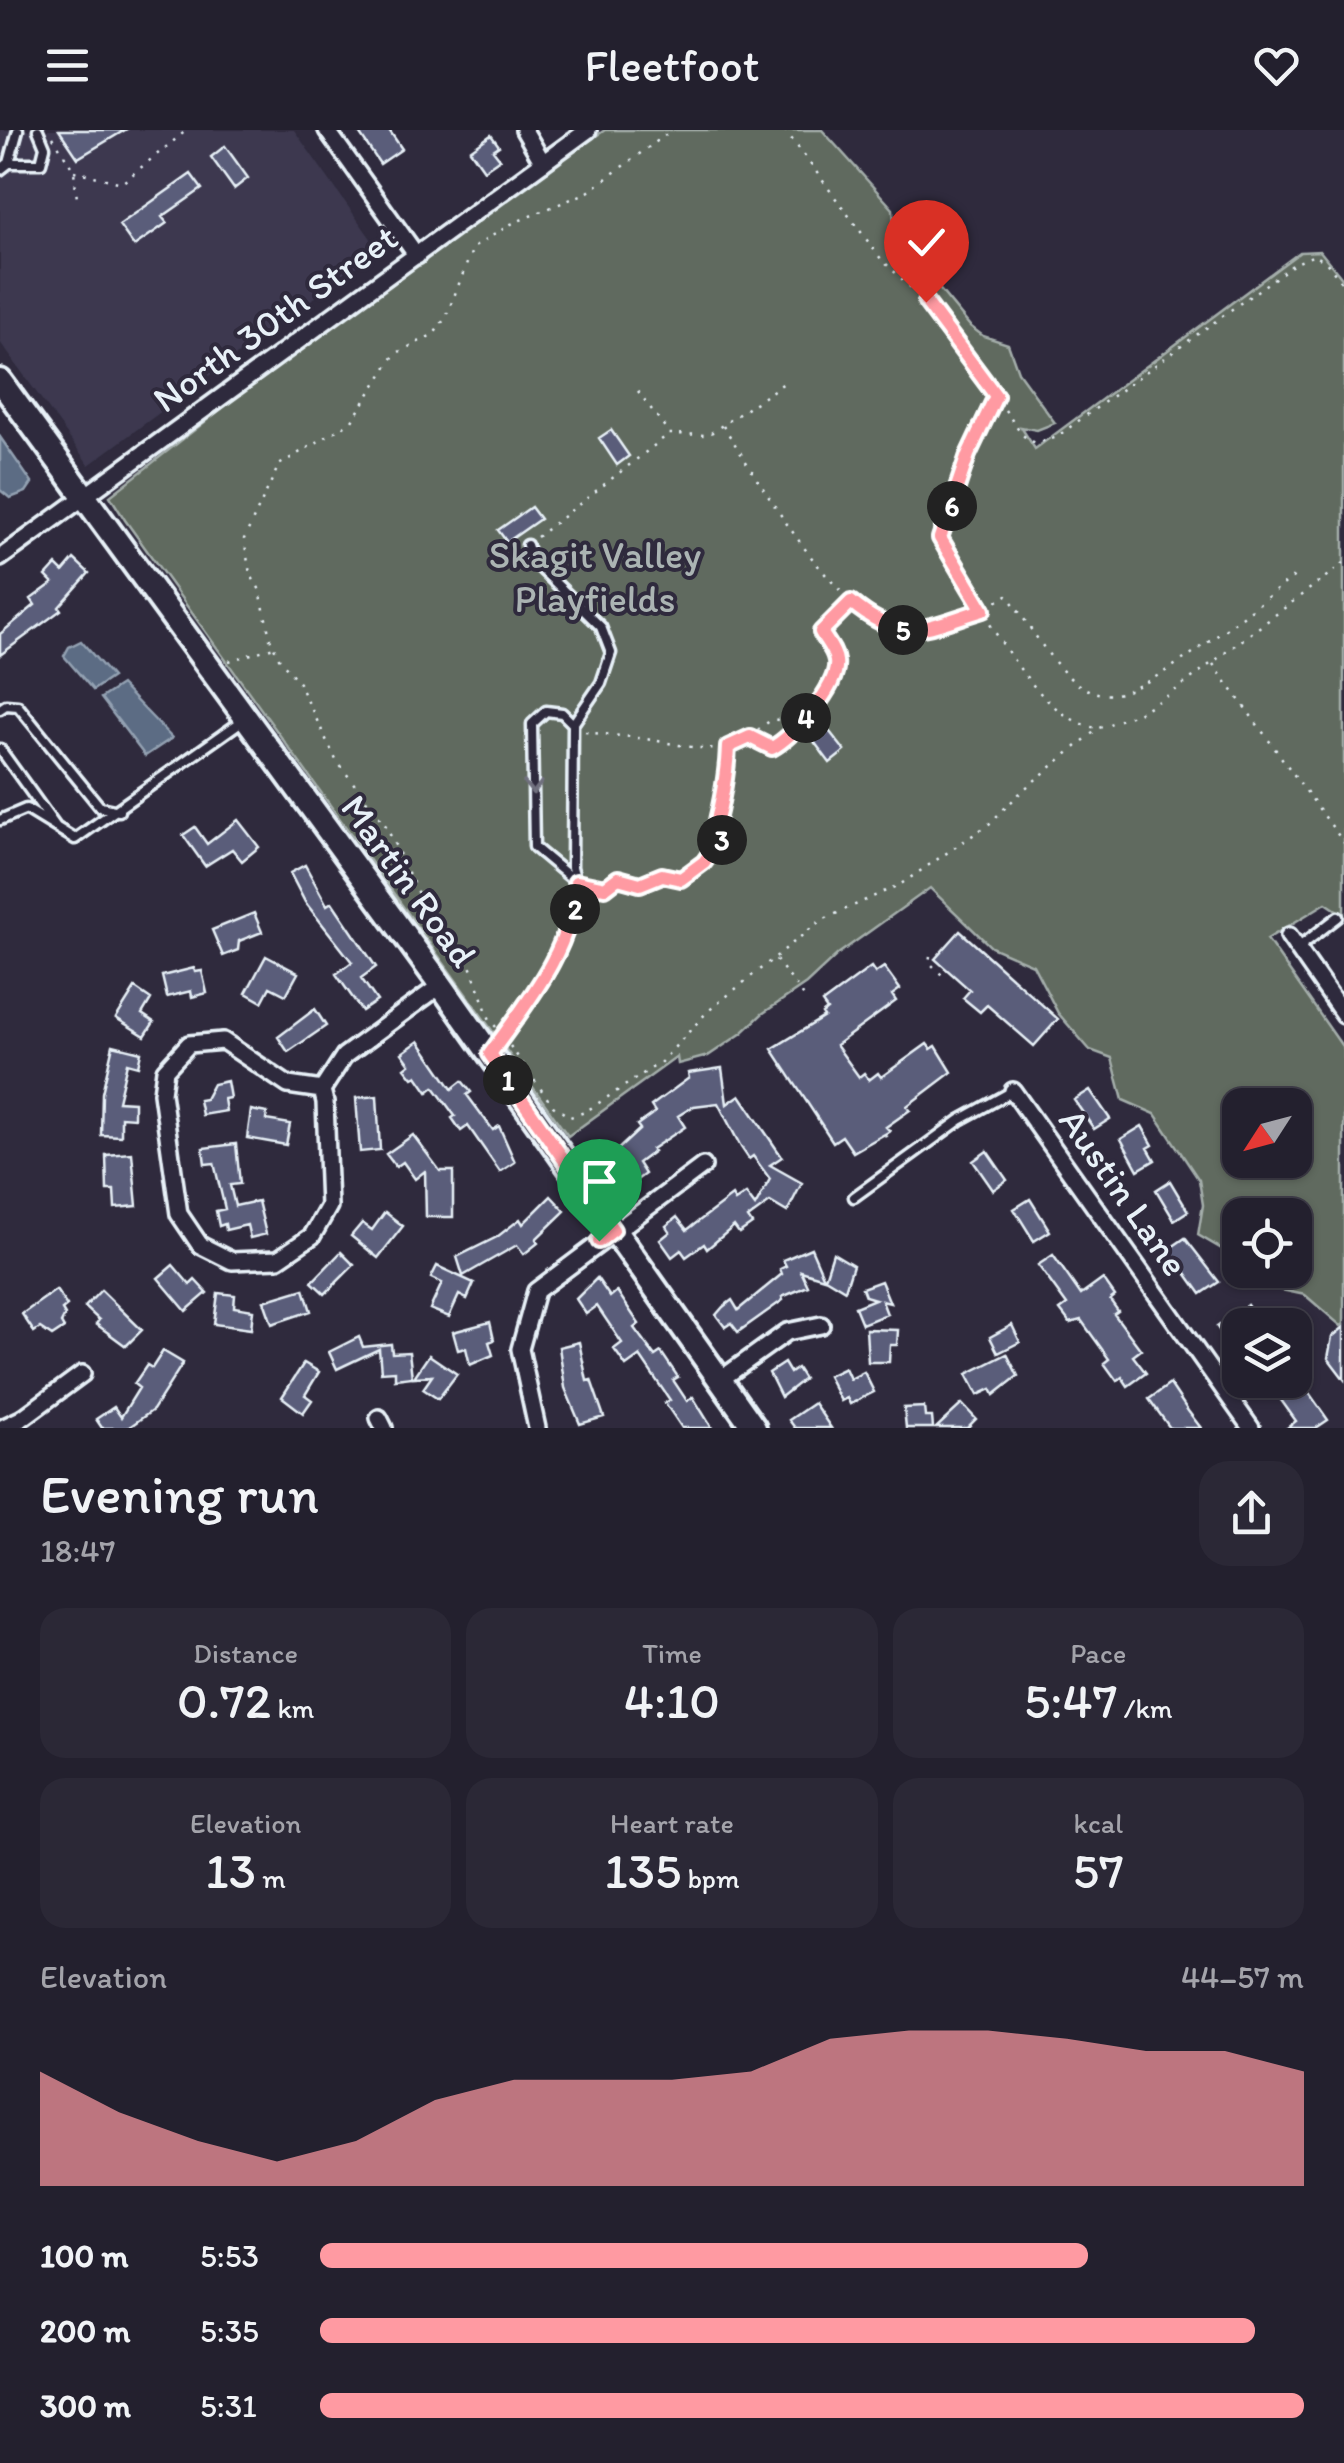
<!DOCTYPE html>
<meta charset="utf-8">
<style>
body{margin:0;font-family:Itim,sans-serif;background:#2b2836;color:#f1f3f6;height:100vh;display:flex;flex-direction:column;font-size:38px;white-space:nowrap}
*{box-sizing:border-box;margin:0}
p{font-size:32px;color:#a3a3aa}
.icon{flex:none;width:55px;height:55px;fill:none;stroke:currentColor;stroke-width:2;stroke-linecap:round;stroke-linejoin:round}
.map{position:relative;height:1298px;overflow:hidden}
.details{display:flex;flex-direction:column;background:#23202e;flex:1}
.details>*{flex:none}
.needle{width:65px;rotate:234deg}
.controls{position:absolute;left:1222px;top:958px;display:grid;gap:20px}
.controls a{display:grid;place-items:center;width:90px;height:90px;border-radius:20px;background:#23202e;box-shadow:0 2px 8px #0004,0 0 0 2px #403e4a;font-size:50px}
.pin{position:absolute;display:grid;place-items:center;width:85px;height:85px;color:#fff;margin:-102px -42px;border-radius:50% 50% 50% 0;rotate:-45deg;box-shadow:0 0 10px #0007}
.pin .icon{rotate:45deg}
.km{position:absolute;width:50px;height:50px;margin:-25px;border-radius:50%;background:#222;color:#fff;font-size:28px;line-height:50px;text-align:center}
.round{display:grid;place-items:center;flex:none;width:105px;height:105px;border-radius:30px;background:#2b2836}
.summary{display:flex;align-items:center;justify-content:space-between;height:170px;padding:0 40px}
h1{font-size:55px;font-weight:600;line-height:75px}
.stats{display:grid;grid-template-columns:repeat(3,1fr);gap:15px;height:170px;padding:10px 40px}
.stats div{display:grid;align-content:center;border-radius:25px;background:#2b2836;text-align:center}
.stats b{font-size:50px;font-weight:600}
.stats small{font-size:28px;font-weight:400}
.stats p{font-size:28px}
.chart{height:280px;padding:20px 40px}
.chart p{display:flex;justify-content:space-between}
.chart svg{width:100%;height:180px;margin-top:10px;fill:#ff9aa2;opacity:.7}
ul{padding:0 40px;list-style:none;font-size:32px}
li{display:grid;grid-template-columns:160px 120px 1fr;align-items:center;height:75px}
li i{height:25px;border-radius:12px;background:#ff9aa2}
header{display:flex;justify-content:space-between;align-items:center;height:130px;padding:0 40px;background:#23202e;font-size:45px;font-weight:600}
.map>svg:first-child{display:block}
.built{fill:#3c394f}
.green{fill:#616a5e;stroke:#a4aeab;stroke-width:2.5;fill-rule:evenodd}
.water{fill:#5b6c84;stroke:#93a1b2;stroke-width:2.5}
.building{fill:#5a5d7a;stroke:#e8f1f8;stroke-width:2.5}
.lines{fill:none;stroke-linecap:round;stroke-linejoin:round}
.lane-casing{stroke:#e8f1f8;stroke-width:15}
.street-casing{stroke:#e8f1f8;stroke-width:22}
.secondary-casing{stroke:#e8f1f8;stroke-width:30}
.path{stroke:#e8f1f8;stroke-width:2.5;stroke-dasharray:2.5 8;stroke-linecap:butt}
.lane{stroke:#2f2a3d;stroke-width:8}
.street{stroke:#2f2a3d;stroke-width:15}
.secondary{stroke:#2f2a3d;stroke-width:22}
.oneway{stroke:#70707e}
.route-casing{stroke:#fff;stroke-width:20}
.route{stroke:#ff9aa2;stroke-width:12}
.labels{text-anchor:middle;stroke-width:8;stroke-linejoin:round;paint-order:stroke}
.street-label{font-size:38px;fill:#e8f1f8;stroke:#2f2a3d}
.park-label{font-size:38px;fill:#abb4b3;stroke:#2f2a3d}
</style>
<header><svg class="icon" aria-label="menu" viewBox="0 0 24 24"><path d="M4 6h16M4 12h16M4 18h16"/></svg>Fleetfoot<svg class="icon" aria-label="heart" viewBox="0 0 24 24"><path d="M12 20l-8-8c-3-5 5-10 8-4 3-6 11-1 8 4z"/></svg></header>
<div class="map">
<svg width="1344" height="1298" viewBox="0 0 1344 1298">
<rect width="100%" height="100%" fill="#2f2a3d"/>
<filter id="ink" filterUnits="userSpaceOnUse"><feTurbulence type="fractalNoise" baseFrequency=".01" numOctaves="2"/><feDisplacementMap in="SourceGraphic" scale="20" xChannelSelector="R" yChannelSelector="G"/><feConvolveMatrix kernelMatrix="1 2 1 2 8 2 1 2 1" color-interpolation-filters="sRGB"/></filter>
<g filter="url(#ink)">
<path class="built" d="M0,0H294L379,120L89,335L0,212Z"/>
<path class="green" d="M605,0H822L893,79L894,96L913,114L923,139L970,196L983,206L1008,214L1018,242L1055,293L1037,300L1021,297L1035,319L1300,122L1320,121L1344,151V785L1326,773L1267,809L1344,919V1194L1341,1196L1305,1165L1276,1159L1263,1140H1295V1085H1240V1124L1227,1122L1198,1105L1203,1075L1199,1050L1155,984L1123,970L1112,928L1090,920L1058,883L1033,835L991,817L930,758L838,824L806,854L762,884L742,903L708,926L678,934L677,927L568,1006L125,390L110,366L417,126ZM1240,975H1295V1030H1240Z"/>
<path class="water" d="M0,307L32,353L26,362L10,368L0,360Z
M81,511L112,547L93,560L64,526L69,517Z
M121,555L172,608L145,626L101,568Z"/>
<path class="building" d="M59,0H125L78,28Z
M357,0H389L402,19L380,34Z
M491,5L499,16L493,20L500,29L484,40L470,20Z
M225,16L248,48L234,59L211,27Z
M191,44L202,59L162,87L167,93L134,116L119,95Z
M611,300L629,326L617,335L599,308Z
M531,377L540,389L507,412L498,400Z
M74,429L89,443L59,477L61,480L0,525V504L35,475L31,469L53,453L46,446L56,435L63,442Z
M826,597L845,621L830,633L812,609Z
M238,690L259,717L242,731L232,719L205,736L183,705L195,697L207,714Z
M305,735L327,775L332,772L376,837L361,848L377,871L362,881L336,844L352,832L305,772L290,743Z
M254,783L262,802L239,811L238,820L223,826L212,800Z
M960,801L1058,889L1034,916L987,875L980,882L963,868L970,860L935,829Z
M266,826L298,843L286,865L270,857L262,872L246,863Z
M871,837L875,843L884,837L900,859L892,865L896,871L836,915L859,947L864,943L869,950L878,943L881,947L927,914L931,919L936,916L952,942L907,976L910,980L886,997L890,1001L853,1022L842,1006L833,1012L772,919L824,887L822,884L827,880L822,873Z
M194,838L195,842L202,841L207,863L192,867L191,861L167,867L162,846Z
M135,858L151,869L142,884L154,892L145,906L116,888Z
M315,879L326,896L288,922L278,907Z
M419,911L452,959L462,951L471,962L467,965L493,1000L499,996L515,1032L500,1042L468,996L461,1001L452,988L455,986L434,957L428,962L417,946L413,948L405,938L410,934L402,923Z
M113,915L141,922L138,936L127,933L118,971L134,972V988L121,987V1006L101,1005L102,963Z
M722,938L727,974L740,965L782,1027L770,1035L802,1053L787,1082L770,1072L748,1088L752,1094L739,1103L734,1096L707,1119L704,1114L686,1127L681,1120L672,1127L660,1110L670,1102L666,1096L677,1087L687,1100L732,1066L735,1071L746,1064L755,1076L770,1049L753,1026L749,1029L741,1017L718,973L694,976L678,986L685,997L652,1019L654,1021L638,1033L645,1044L634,1052L629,1045L618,1052L608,1037L617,1030L613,1024L640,999L637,995L655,982L651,976L689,948L688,943Z
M227,951L230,968L224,969L226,981L202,985L199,970L205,969L213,954Z
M1090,960L1110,989L1094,999L1074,970Z
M377,966L380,1020L360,1022L356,968Z
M251,980L267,983L266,990L290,994L286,1015L247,1008Z
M1142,996L1153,1015L1148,1018L1155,1030L1138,1040L1121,1009Z
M413,1005L440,1041H453V1087H426L425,1041L415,1049L403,1032L396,1037L386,1024Z
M236,1014L240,1054L230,1055L235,1076L258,1071L266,1104L250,1108L247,1095L226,1100L225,1094L219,1096L216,1081L225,1079L214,1033L205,1034L203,1018Z
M987,1021L1007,1050L993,1060L973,1031Z
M132,1023L137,1076L115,1078L114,1060H107L106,1025Z
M1170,1051L1188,1081L1174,1090L1156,1060Z
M551,1066L565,1081L536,1109L538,1113L524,1124L517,1115L463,1146L457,1127L497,1107L520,1089L523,1094Z
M1030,1069L1050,1101L1034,1111L1014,1079Z
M385,1082L403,1096L378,1128L351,1106L362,1093L372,1100Z
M1185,1108L1219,1152L1201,1164L1169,1119Z
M811,1118L824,1148L801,1141L808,1156L782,1167L783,1170L738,1202L731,1193L725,1197L716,1185L723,1177L732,1170L738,1180L782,1144L780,1139L786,1136L783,1130Z
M341,1122L354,1135L325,1164L312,1152Z
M833,1123L853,1135L845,1160L825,1148Z
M1053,1125L1081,1165L1103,1149L1115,1166L1110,1170L1118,1181L1114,1184L1141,1220L1133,1226L1146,1243L1128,1256L1122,1247L1117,1251L1104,1233L1109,1229L1081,1190L1070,1193L1060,1180L1067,1175L1038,1135Z
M173,1135L190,1155L195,1150L207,1163L186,1181L158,1148Z
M437,1136L474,1153L467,1169L459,1165L449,1187L430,1179L442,1153L431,1148Z
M597,1148L610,1167L617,1161L639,1194L634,1198L655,1226L661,1222L678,1247L673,1250L687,1271L693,1267L712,1298H682L665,1273L670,1270L640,1226L626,1236L614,1219L622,1213L597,1176L586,1184L576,1169Z
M881,1151L890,1173L882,1171L887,1184L862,1194L855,1177L875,1169L865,1166L862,1158Z
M304,1159L311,1181L272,1194L264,1171Z
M56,1160L67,1176L62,1180L65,1185L61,1193L64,1198L52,1206L40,1198L34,1202L22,1184Z
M101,1160L142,1200L126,1216L96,1194L99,1190L85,1177Z
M218,1163L235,1165L234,1177L253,1180L251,1199L214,1194Z
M1247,1175L1261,1195H1240V1214L1233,1205L1226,1210L1217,1197Z
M490,1192L494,1210L489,1212L493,1225L470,1235L466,1218L458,1220L453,1202Z
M1012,1195L1020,1212L998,1223L990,1207Z
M1344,1197V1249L1328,1228L1332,1207Z
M866,1199L898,1200L897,1215H890L889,1232H868Z
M359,1207L363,1217L391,1214L392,1223L409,1222L412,1247L395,1249V1241L381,1242L379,1219L337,1239L329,1222Z
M579,1212L587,1251L591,1250L604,1287L580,1294L565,1258L559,1217Z
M163,1221L183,1233L153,1280L128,1298H102L96,1289L114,1277L121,1287L139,1258L134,1254L147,1235L152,1238Z
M1007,1224L1018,1246L994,1265L991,1259L978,1265L967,1244Z
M429,1225L457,1244L438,1269L423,1259L432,1246L414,1247Z
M304,1233L319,1242L305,1265L312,1270L303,1283L282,1267Z
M784,1233L790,1243L797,1238L804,1249L781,1267L769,1243Z
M845,1238L850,1249L864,1242L874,1262L850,1274L847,1268L841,1271L828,1246Z
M1269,1250H1300L1328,1290L1316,1298H1287L1296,1291L1276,1263L1272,1266L1263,1255Z
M1170,1254L1188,1281L1201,1298H1170L1149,1269Z
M814,1273L831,1298H795L789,1290Z
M962,1274L976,1289L967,1298H936Z
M924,1277L925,1287H932L933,1298H906L904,1278Z"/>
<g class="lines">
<g class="lane-casing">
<path id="lane" d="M9,33L18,0
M0,40L9,33H41L45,17L38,0
M527,415L532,430L601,497L611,523L601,553L573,594
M0,579L6,575L18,576L100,677L119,681
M0,619L56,697
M0,690L26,679L75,709L242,591
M1298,818L1338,787
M493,920C527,873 591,799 572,737L573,594L562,583L546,581L532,594L534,717L576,752
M854,1067L960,990L1013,961"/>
</g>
<g class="street-casing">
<path id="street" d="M327,0L417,126
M524,0L543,33
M0,428L588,0
M1289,806L1344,885
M223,911L288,955L322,960L325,972L329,1076L312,1106L278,1129L232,1131L200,1115L179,1084L162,963L165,940L189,914Z
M322,960L344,926L441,855
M1013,961L1251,1298
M720,1250L787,1202L821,1195
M379,1288L384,1298
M2,1298L21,1289L82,1244
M537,1298L520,1219L536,1161L703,1036"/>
</g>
<g class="secondary-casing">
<path id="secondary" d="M0,251L441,855L754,1298"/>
</g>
<path class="path" d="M785,0L881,129L926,172L958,211L1022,305L1035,313L1055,308L1294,134L1314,125L1326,132L1344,156
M53,7L74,41L77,69
M74,41L122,53L187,0
M638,261L669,303
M996,266L968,325L941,408C973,461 1032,591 1098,598
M723,296C761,351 841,501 913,502C943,502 982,481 1007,465C1027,491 1053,538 1079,555C1090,562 1103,566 1116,564C1161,555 1256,475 1296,445
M537,407L669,304L708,305L784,253
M229,531L274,517
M1213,534L1344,713
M793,600C807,587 838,552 836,532C835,521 826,511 821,503L849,474
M585,602C611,605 637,607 663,612C716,622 728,624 772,589L790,592L792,601L786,611L771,618L750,607
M586,754L605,758C617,745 625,746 641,754L662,745L681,749L704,732L723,708L714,703C721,675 726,648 727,618
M930,826L929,832L942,845
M776,830L804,866
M496,897L490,890L468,830L427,783L386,696L336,630L299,553L279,528L270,508L260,460L250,444L244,409L279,335L352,291L395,224L434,204L446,187L473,118L511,94L588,62L672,0
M510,916L553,976L570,987L585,982L661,932L707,882L820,791L901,754L954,718L989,694L1023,660L1099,598L1138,583L1172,563L1344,433
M885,1005L891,1013"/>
<use href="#lane" class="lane"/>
<use href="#street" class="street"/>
<use href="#secondary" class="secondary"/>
</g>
<defs><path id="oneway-chevron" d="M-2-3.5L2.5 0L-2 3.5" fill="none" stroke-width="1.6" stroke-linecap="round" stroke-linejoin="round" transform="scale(2.5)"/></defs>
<use class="oneway" href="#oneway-chevron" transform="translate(533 657) rotate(89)"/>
</g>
<g class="lines" filter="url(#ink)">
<g class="route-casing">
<path id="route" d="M599,1111L613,1100L490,924C528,871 572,820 576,752L605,758L618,748L640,754L662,745L681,749L704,732L723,706L714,703C721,675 727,646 728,617L750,607L772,618C792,608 840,556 836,531C835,521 826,511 821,502L851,472C903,516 926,497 983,480L940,408L968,325L996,266L926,172"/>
</g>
<use href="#route" class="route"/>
</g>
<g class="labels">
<g class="street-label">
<text transform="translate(275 188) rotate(-36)" y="13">North 30th Street</text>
<text transform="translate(409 751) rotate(54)" y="13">Martin Road</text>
<text transform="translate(1124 1062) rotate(55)" y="13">Austin Lane</text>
</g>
<g class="park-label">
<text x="595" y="438">Skagit Valley<tspan x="595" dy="44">Playfields</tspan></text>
</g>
</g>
</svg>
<div class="controls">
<a><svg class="needle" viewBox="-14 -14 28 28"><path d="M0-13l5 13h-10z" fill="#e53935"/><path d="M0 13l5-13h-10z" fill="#a3a3aa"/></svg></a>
<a><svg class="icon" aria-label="locate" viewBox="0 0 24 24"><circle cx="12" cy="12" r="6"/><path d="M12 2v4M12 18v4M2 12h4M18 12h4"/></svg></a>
<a><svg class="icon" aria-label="layers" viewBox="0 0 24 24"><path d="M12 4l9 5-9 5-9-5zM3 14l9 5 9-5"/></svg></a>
</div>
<div class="pin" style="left:599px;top:1111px;background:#1e9e55"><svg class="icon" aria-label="arrive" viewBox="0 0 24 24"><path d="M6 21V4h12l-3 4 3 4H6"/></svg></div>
<div class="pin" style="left:926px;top:172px;background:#d93025"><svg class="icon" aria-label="check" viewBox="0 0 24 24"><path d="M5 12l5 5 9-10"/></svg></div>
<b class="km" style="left:508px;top:950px">1</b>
<b class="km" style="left:575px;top:779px">2</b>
<b class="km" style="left:722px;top:710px">3</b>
<b class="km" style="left:806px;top:588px">4</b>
<b class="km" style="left:903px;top:500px">5</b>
<b class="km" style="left:952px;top:376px">6</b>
</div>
<section class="details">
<div class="summary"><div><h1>Evening run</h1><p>18:47</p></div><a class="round"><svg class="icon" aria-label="share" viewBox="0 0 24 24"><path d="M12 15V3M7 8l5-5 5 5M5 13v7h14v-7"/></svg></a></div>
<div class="stats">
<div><p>Distance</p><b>0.72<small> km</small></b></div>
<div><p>Time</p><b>4:10</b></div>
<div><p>Pace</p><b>5:47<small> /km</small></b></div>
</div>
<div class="stats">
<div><p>Elevation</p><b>13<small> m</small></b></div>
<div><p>Heart rate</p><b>135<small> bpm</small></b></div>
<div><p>kcal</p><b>57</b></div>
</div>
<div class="chart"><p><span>Elevation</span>44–57 m</p>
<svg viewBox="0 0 160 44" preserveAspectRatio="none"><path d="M0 44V16L10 26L20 33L30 38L40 33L50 23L60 18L70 18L80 18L90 16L100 8L110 6L120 6L130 8L140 11L150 11L160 16V44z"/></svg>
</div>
<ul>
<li><b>100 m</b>5:53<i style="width:78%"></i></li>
<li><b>200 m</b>5:35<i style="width:95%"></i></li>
<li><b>300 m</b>5:31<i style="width:100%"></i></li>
</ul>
</section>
